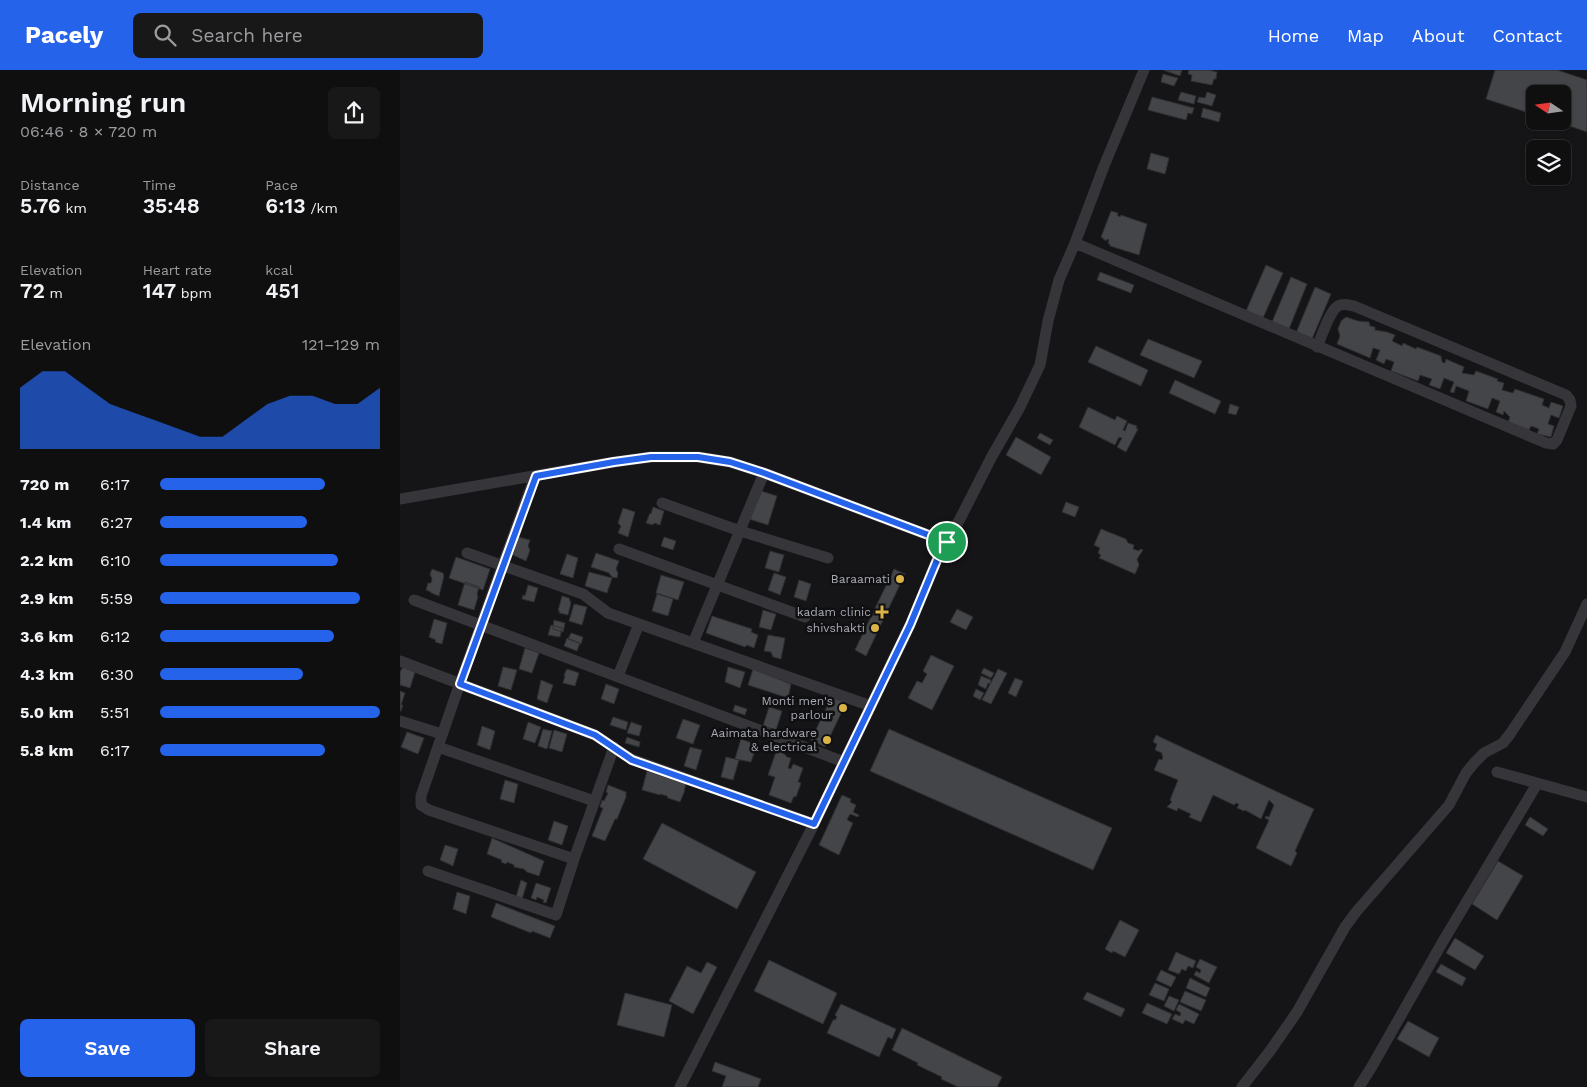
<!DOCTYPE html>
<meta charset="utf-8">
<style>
body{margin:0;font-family:"Work Sans",sans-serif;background:#191819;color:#f1f3f6;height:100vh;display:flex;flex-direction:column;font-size:19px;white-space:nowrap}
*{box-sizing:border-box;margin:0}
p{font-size:16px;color:#9c9c9f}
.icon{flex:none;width:28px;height:28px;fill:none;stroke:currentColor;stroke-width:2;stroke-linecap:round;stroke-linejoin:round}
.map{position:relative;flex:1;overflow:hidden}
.drawer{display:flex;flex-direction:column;background:#100f10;width:400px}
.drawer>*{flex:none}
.needle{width:32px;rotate:283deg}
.fabs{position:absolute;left:1126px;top:15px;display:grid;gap:10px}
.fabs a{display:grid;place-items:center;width:45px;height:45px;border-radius:8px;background:#100f10;box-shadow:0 1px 4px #0004,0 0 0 1px #302f30;font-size:25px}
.pin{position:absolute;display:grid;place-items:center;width:42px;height:42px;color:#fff;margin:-21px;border:2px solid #fff;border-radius:50%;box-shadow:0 1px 5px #0007}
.round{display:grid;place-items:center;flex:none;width:52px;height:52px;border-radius:8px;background:#191819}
.head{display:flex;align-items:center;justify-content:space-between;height:85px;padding:0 20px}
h1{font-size:28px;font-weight:600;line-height:38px}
.metrics{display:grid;grid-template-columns:repeat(3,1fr);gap:8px;height:85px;padding:5px 20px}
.metrics div{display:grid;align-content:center}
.metrics b{font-size:21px;font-weight:600}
.metrics small{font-size:14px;font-weight:400}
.metrics p{font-size:14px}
.chart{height:140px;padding:10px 20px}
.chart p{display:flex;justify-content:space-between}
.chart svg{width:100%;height:90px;margin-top:5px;fill:#2563eb;opacity:.7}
.cta{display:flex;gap:10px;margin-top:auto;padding:10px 20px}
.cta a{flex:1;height:58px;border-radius:8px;background:#2563eb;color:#fff;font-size:20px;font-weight:600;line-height:58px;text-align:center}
.cta a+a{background:#191819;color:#f1f3f6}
ul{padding:0 20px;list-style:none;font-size:16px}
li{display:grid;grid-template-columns:80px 60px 1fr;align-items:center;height:38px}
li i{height:12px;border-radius:6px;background:#2563eb}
header{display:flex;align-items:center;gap:30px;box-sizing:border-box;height:70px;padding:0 25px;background:#2563eb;color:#fff}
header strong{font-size:24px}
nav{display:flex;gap:28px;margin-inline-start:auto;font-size:18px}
.search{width:350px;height:45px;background:#191819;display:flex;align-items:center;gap:12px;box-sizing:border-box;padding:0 18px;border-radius:8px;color:#9c9c9f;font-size:19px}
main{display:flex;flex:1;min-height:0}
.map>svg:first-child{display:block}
.building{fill:#444548;stroke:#2f2f32}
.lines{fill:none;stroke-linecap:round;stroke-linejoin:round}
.minor{stroke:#36363a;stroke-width:11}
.route-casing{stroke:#fff;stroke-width:10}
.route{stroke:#2563eb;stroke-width:6}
.poi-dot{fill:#dab448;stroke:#100f11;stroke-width:2}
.labels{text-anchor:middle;stroke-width:5;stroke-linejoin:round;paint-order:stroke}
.poi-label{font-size:12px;fill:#a8abb4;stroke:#100f11;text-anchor:end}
</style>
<header>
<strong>Pacely</strong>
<div class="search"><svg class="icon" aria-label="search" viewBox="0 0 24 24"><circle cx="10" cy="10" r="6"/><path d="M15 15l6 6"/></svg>Search here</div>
<nav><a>Home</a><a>Map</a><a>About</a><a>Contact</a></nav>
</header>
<main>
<section class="drawer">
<div class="head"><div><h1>Morning run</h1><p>06:46 · 8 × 720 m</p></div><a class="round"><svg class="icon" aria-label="share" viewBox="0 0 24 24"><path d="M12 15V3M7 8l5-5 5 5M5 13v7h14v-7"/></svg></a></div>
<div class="metrics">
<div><p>Distance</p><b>5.76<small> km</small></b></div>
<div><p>Time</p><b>35:48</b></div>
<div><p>Pace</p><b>6:13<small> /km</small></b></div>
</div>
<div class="metrics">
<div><p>Elevation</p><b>72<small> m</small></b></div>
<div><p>Heart rate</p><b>147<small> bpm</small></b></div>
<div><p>kcal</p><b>451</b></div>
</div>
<div class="chart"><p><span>Elevation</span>121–129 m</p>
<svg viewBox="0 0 160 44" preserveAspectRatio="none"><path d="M0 44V14L10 6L20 6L30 14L40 22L50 26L60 30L70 34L80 38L90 38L100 30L110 22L120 18L130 18L140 22L150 22L160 14V44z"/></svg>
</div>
<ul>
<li><b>720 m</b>6:17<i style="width:75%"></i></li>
<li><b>1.4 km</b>6:27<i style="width:67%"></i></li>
<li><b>2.2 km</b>6:10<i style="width:81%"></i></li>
<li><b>2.9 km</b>5:59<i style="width:91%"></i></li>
<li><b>3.6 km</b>6:12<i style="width:79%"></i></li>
<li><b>4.3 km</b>6:30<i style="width:65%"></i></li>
<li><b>5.0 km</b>5:51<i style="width:100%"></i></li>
<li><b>5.8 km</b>6:17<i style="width:75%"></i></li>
</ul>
<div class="cta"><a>Save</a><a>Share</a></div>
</section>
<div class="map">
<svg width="1187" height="1017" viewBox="0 0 1187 1017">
<rect width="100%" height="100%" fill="#151416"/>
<path class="building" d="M763,0H782L780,6Z
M789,0H809L817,2L816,9H814L812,15L791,11L792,5L788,4Z
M1095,0H1157L1187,10V62L1155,51H1162V24H1135V45L1086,29Z
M763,4L778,8L774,16L761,12Z
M781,22L796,26L794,34L778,30Z
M807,22L816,25L812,36L797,32L799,27L805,28Z
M752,27L794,38L792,44L788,43L786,50L748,40Z
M803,38L821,43L819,52L801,47Z
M751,83L769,88L765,104L747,99Z
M711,141L718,143L717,145L720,147L721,145L747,154L739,185L710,176V174H708L709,170L707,169L706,171L701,167Z
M866,195L883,203L863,248L846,241Z
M700,202L734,215L731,223L697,210Z
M891,207L907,214L889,259L872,252Z
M915,217L931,224L912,269L896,263Z
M946,247L958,251L969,252L970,256L975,257V260L987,262L995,265L992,271L1002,276L1003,273L1016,279L1017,277L1041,286L1042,292L1045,293L1046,289L1064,297L1062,303L1074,305L1076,301L1098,309L1097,311L1104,313L1102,320L1113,323L1115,319L1144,329L1142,335L1149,338L1151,332L1163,336L1159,348L1151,345L1148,354L1154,356L1151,367L1137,364L1139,359L1131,356L1129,360L1108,352L1110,347L1104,341L1103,345L1096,342L1100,331L1092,328L1088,339L1066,331L1069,321L1056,316L1054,323L1050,322L1054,312L1044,308L1040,319L1029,315L1032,309L1020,305L1018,311L991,301L994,292L986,289L984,294L976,290L980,280L973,278L970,288L937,274L940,266L938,259L941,251Z
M748,269L802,291L794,308L740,285Z
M696,276L748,300L741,316L688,292Z
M775,310L821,331L815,344L769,323Z
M830,334L839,337L836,345L828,343Z
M688,337L715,350L717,346L727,351L723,360L725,361L728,353L737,356L736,358L738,359L726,382L717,377L722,368L719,367L715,375L679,357Z
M640,363L653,370L650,375L637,368Z
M616,367L651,387L641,405L606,385Z
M358,420L377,426L368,455L349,449Z
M666,432L679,437L675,447L662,442Z
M253,437L264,441L260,455L254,453L253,455L246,453L250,443L251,444Z
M223,438L235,442L228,467L218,463L221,456L218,453Z
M701,459L726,469L728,473L734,475L733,479L739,481L740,479L743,480L737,489L739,495L735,504L699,488L701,485L698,483L700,478L694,475Z
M118,467L130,470L128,476L130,480L126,491L113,485Z
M264,467L276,471L273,480L261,476Z
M370,481L384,485L379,502L365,498Z
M196,483L219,491L216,499L218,503L217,508L212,507L209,503L191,497Z
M167,484L178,488L173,508L160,504Z
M56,487L90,499L83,520L49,508Z
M32,499L43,503L44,506L39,526L31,523V522L26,520L28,513H31L32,509L30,504Z
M494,499L505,504L466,586L455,580Z
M189,502L212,508L207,523L185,516Z
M374,503L386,507L380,525L368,520Z
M261,505L284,512L278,530L256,523Z
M399,510L411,514L406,531L394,527Z
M65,512L79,517L77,524L78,527L74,540L58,535Z
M128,515L138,518L134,532L122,529L123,525L125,526Z
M257,524L273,529L268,546L252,541Z
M162,526L169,528L171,533L168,545L159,543L160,541H158Z
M174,534L187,537L182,555L169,551Z
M557,539L573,547L566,560L550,552Z
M363,540L376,544L371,560L359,557Z
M312,546L352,559L351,562L358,565L354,578L347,575L345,577L306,563Z
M34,549L47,553L42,574L35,572L36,570L29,567Z
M154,550L165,553L163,562L153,559Z
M151,555L162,558L160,567L148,565Z
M171,563L183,567L181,574L168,569Z
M368,565L385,568L381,589L373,587L371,582L364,581Z
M167,568L180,573L177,581L164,576Z
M125,578L139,583L132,603L119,599Z
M531,585L554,596L532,640L508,628L517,611L522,613L527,604L523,601Z
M3,597L15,602L10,618L0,615V602Z
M103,597L117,600L111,620L98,616Z
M328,597L345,602L340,618L325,612Z
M584,598L594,603L591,608L581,603Z
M167,599L179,603L175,616L163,613L165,606L164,605Z
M353,599L391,614L388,628L348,615Z
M598,599L607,603L591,634L582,630Z
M581,606L591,610L590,614L588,613L586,619L578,615Z
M615,608L623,611L616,627L608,623Z
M141,610L153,615L147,633L137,629Z
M206,614L219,619L214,634L201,629Z
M576,619L584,623L580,630L573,626Z
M0,621L5,623L1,635H3L1,641H0Z
M432,626L446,633L425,677L411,670Z
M335,635L347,639L345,645L333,641Z
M369,637L382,641L376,660L363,656Z
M213,647L228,652L226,660L210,655Z
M283,649L300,655L293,674L276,668Z
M128,652L141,657L135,673L123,669Z
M231,652L242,656L239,666L227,663Z
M82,656L95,661L90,680L77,675Z
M143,659L152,661L147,679L138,676Z
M489,659L712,758L693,800L470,701Z
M154,660L167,664L162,682L149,678Z
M7,662L24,668L18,684L1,677Z
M756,665L914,739L895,781L897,783L891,796L856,778L869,750L865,748L866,746L869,747L874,735L869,730L861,749L845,740L844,741L837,738L839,734L836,733L834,735L813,725L801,752L789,747L791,744L778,738L777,741L767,737L772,732L770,730L778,710L754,700L759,689L762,690L763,687L762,685V683L755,680L757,674L753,672L754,670L753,669L754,670Z
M227,667L240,672L239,677L225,673Z
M341,669L357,675L351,692L335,689Z
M290,677L302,680L296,700L284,696Z
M377,679L381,680L387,687L391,688L388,698L391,699L393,694L403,698L398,712L401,713L396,727L394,726L391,733L369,725L375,707L368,705Z
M326,687L339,690L333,710L321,707Z
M247,701L286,714L284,720H285L280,732L268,728L267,726L260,724V725L242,720Z
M105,710L118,714L114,733L100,729Z
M208,715L226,722V727L217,749H215L205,771L192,766L203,738L200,737L202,730L204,731L208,723L206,722Z
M442,725L451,729L450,732L456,735L453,742L459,745L458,747L450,744L447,750L453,753L439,785L419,775Z
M1130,747L1148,759L1143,766L1125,755Z
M154,751L168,756L162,775L148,770Z
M262,753L356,802L337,839L243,789Z
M92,768L144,791L139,806L127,802L124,799L114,797V795L107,792L106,794L101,792L102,790L87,784Z
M45,775L58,779L53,796L40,790Z
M1098,791L1123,806L1097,850L1072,834Z
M121,810L127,813L122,829L116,827Z
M136,813L151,818L146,833L143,832L144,830L137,827L136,830L131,828Z
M57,822L70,826L66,844L53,839Z
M96,833L155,856L150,868L132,861L131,863L91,847Z
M720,850L739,860L725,887L713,881L712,883L705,879Z
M1055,868L1084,886L1075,900L1046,883Z
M776,882L796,891L793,898L788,896L786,901L782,899L779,904L768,900Z
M800,889L817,897L809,913L794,905L796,901L800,903L801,900L796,897Z
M369,890L437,923L423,954L354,921Z
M307,892L317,897L293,944L269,931L287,896L301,903Z
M1041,894L1066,908L1062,916L1036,902Z
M761,900L776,907L771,917L756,910Z
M790,908L810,918L806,927L786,918Z
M755,913L769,919L764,931L749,925Z
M785,921L806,930L801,941L780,932Z
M687,922L725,939L721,947L683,929Z
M225,923L272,935L264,967L217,955Z
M769,926L779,930L774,941L764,936Z
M747,933L772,944L767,954L742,943Z
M441,934L496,959L492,969L488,967L479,987L427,963L433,950H435L437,947L435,945Z
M779,934L799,944L794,954L785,950L783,954L772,949L775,944L780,946L781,943L776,940Z
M1008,951L1039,968L1029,987L997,969Z
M502,958L602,1007L597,1017H558L541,1009L542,1007L517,995L518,993L492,980Z
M315,992L361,1009L358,1017H322L326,1006L312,1001Z"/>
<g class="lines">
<path class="minor" d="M675,173L1146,373L1153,374L1157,370L1171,336L1170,330L1166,325L954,236C949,235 943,233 938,236C930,240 921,268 917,277
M135,406L60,613L21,726V735L29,740L174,789
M0,429L214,392L251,387H298L330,392L364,403L547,472
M262,433L340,461L428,488
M219,479L405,547
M67,483L183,524L208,543L239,554
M14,530L444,692
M293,573L364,403
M0,591L195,665L231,689L414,754
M218,606L239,554L471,636
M0,651L42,664
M38,677L194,731
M1097,702L1187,727
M28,801L156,845L174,789L214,677
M280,1017L414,754L510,555L537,490L561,447L591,388L620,337L640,295L648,251L659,210L675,173L704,96L744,0
M842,1017L870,981L897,942L945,857L956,842L1049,735L1066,703L1075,692L1084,683L1103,673L1110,664L1165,582L1187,534
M959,1017L971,998L1042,873L1137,714"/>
</g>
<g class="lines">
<g class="route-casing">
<path id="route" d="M251,387H298L330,392L364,403L547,472L537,490L510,555L414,754L232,690L195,665L60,614L136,406L214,392Z"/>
</g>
<use href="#route" class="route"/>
</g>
<g class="poi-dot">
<circle cx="500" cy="509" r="5"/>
<path d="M479.5 534.5h5v5h5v5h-5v5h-5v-5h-5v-5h5z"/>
<circle cx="475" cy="558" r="5"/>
<circle cx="443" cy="638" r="5"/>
<circle cx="427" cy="670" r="5"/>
</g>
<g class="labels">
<g class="poi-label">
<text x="490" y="513">Baraamati</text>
<text x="471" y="546">kadam clinic</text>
<text x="465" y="562">shivshakti</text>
<text x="433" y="635">Monti men's<tspan x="433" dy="14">parlour</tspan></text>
<text x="417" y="667">Aaimata hardware<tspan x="417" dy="14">&amp; electrical</tspan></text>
</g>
</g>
</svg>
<div class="fabs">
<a><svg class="needle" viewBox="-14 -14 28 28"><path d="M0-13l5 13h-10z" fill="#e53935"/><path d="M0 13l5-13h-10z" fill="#9c9c9f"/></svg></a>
<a><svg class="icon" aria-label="layers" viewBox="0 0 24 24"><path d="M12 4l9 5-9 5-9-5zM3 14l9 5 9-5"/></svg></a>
</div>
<div class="pin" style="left:547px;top:472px;background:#1e9e55"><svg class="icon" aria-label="arrive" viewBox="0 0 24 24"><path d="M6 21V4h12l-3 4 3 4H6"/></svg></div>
</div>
</main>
